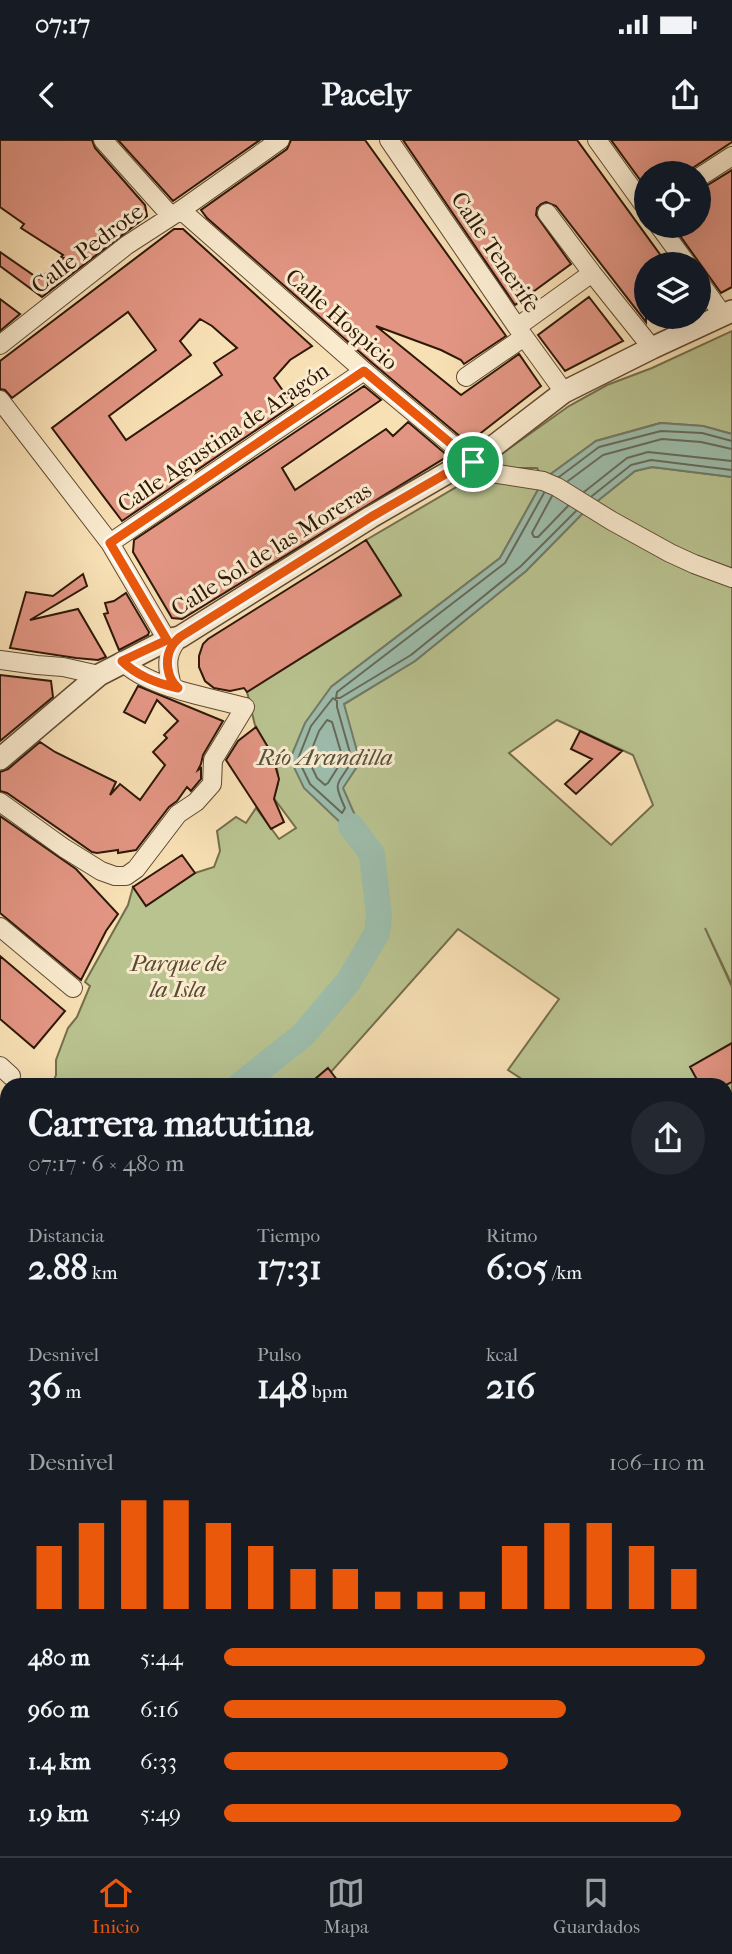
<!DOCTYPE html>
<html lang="es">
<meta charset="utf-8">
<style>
body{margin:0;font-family:"IM FELL French Canon",serif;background:#242831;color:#f1f3f6;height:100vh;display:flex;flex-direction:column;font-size:26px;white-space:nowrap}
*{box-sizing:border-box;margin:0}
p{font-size:23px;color:#9ea1a6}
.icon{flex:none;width:38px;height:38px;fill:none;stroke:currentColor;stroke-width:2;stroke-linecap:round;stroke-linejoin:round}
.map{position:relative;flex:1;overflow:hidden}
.drawer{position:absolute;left:0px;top:938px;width:733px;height:779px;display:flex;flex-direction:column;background:#171b24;border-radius:21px 21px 0 0;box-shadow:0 7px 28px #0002}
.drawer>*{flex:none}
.buttons{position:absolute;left:634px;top:21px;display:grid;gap:14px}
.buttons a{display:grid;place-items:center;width:77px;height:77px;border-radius:50%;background:#171b24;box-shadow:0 7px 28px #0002;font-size:35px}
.pin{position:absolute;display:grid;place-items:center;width:60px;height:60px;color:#fff;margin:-30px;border:4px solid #fff;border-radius:50%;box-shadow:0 2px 7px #0007}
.round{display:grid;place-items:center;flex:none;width:74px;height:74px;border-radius:37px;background:#242831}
.head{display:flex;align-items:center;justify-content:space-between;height:119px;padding:0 28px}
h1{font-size:38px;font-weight:700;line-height:52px}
.metrics{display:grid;grid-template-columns:repeat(3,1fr);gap:10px;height:119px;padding:7px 28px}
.metrics div{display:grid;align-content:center}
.metrics b{font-size:35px;font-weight:700}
.metrics small{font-size:19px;font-weight:400}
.metrics p{font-size:19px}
.chart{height:196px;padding:14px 28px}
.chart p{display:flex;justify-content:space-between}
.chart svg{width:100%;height:126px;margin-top:7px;stroke:#ea580c;stroke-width:6}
ul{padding:0 28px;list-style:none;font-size:23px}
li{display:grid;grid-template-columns:112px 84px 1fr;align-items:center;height:52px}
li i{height:18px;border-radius:9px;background:#ea580c}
.status{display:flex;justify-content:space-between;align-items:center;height:49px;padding:0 35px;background:#171b24;direction:ltr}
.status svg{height:19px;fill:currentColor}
header{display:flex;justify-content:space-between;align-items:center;height:91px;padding:0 28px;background:#171b24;font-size:32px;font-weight:700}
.tabs{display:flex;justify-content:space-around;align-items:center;height:98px;border-top:2px solid #363941;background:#171b24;font-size:19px;color:#9ea1a6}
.tabs a{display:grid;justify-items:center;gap:4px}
.tabs .on{color:#ea580c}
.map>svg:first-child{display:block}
.green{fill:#b9c390;stroke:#746e4c;stroke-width:2;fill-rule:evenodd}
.water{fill:#9dbdac;stroke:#717b6a;stroke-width:2}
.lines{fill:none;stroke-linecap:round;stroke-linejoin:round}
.shore{stroke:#666a5a;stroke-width:2}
.river{stroke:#9dbdac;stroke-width:26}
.building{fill:#e29583;stroke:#2e1808;stroke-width:2;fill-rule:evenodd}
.minor-casing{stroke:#604a33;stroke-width:20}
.tertiary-casing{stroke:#604a33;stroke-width:24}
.minor{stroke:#faebcf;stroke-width:18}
.tertiary{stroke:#faebcf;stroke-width:21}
.route-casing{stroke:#fff;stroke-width:14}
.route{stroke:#ea580c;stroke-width:9}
.labels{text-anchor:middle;stroke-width:6;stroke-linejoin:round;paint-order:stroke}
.street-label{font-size:23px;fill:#2e1808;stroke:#faebcf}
.park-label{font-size:23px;font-style:italic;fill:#584b31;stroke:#faebcf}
.water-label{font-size:24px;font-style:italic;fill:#555241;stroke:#faebcf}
</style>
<div class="status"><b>07:17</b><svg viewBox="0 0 49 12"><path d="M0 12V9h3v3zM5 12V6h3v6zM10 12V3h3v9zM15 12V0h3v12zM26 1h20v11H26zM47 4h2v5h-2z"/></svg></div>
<header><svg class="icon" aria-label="back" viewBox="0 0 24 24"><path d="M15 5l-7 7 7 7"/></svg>Pacely<svg class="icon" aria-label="share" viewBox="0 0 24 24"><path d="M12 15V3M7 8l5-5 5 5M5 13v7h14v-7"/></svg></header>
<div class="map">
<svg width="732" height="1716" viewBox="0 0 732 1716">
<rect width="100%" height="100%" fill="#f8e0b5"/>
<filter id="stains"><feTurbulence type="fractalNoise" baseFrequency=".00286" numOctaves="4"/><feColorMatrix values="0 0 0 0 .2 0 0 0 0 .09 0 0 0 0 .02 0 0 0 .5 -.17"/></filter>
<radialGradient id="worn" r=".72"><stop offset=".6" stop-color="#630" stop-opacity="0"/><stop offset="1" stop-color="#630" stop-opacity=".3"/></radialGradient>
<path class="green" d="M732,191V294L703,286L660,283L596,301L544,339L500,418L331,547L343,647L360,622L343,565L415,521L526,431L585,371L635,331L652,327L732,337V845L705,788L732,847V1376L726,1373V945H531L508,930L559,859L458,789L331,932L327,929L308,945H52L56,935V920L68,888L77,877L90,846L85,842L128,765L133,747L147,765L195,733L214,727L220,711L217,691L236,677L246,683L256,668L279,699L296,688L273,657C289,628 264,610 255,585C252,574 250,563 247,552L401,456L366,400L465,342L543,339L537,328H503L493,320L569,266L607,245L652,228ZM557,580L633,615L653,665L611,705L509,613Z
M7,1006V1134H0V1015Z
M325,1710H687L692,1716H332L324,1712Z"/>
<path class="water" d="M661,283L703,286L732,294V337L652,327L635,331L585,371L526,431L415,521L344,564L360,622L343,648L372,714L374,730L345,687L304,648L290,619L305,583L331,547L500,418L544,339L596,301Z
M726,1648L732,1655V1716H692L687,1710H726Z"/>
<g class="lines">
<path class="shore" d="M559,337L599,307L661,291L702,293L732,301
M568,341L603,315L662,299L701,302L732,309
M584,352L627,318L648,312L732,321
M544,353L505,423L337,552L336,558H340L411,515L521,426L576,371
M552,356L532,393L534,397H538L568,366
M592,356L631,325L651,320L732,330
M333,558L337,561V567L352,620C339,647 331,637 345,668L342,673L310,644L298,619L311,586Z
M327,580L332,582L343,619L328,643L325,645L317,638L308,619L319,591Z"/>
<path class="river" d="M240,945L303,895L348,842L377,793L379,776L372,714L351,686
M0,1072L7,1071"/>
</g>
<path class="building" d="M0,0H92L95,8L145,65L147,76L42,157L0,126V112L39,139L64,118L61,117L63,115L21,88L24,84L0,67Z
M118,0H260L173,61Z
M291,0H365L506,196L464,224L461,220L441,210L376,186L461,255L519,214L541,246L468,303L371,222L207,78L201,70L287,9Z
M403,0H577L667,124H646V182L556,66L546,62L541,64L537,68L536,75L571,124L515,165Z
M611,0H732V2L685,33H646V48Z
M732,30V147L721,153L673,86H698V51Z
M174,89H183L312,206L290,220L274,238L293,265L122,381L52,288L156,210L128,172L12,258L5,250L0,249V221ZM200,179L212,186L237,208L214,223L222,235L126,300L109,276L191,215L180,201Z
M589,157L623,201L565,231L538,195Z
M0,159L20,174L0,191Z
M364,246L381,260L282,328L295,350L386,289L393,296L408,282L448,316L182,479L172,478L133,412L134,400Z
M366,400L401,455L247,552L244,548L230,551L214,548L205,541L199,527V516L203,504L208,499Z
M83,434L87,446L30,480L78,469L106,517L98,520L76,518L10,508L26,452L53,456Z
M126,453L149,492L148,495L119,510L104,474L108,473L105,463L114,461Z
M0,535L51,541L53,557L0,601Z
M138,546L223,581L203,615L201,624L198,630L201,628V639L191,651L187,647L177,661L169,667L136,710L118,713V710L97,713L92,712L7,653L0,651V632L8,629L40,602L55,612L116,642L110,655L120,644L140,660L165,625L153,612L167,598L164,595L178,581L157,560L145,583L124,572Z
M256,587L272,614L279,639L274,659L284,682L271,689L226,620L238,601Z
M580,591L622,611L576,654L565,644L592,619L571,609Z
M0,676L76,729L118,774L106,791L81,840L0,773Z
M182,715L195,733L146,766L133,747Z
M0,816L65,871L34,908L0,879Z
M732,903V942L726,945H700L690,927Z
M328,928L341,945H308Z"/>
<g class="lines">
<g class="minor-casing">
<path id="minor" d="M103,0L171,76
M389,0L517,187L564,252
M597,0L646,68
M698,38L732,16
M181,70L364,231L485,332L543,341L557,347L612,381L670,413L694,424L732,438
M547,73L592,133L652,208
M659,86L687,124
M698,140L723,175
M517,187L592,133
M0,205L127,105L181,70L280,0
M466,237L524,197
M0,260L110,403L167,500
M110,403L364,231
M0,520L37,525L63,527L99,535
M171,542C166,524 167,511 180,497
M0,662L64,708L101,731L115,736H126L136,729L178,674L196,662L212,644L213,620L245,567C209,557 148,548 122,521
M0,787L73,848
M0,926L11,936
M0,1148H7
M159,1716L161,1710"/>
</g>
<g class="tertiary-casing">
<path id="tertiary" d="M0,619L99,535L167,500L180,497L371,377L454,329L473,322L564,252L652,208L732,171
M0,1261L7,1283
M0,1560L4,1529
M0,1611L7,1614
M240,1710L254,1716"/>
</g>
<use href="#minor" class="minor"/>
<use href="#tertiary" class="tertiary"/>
</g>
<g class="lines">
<g class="route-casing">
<path id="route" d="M364,231L473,322L454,329L371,377L180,497C177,500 174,502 172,506C164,519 167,539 178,548C158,544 136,535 122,521L167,500L110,403Z"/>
</g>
<use href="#route" class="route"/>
</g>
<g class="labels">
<g class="street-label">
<text transform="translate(87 108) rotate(-37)" y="8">Calle Pedrote</text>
<text transform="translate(496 112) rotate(56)" y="8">Calle Tenerife</text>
<text transform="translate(342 179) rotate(41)" y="8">Calle Hospicio</text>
<text transform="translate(223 297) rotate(-34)" y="8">Calle Agustina de Aragón</text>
<text transform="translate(271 409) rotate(-32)" y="8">Calle Sol de las Moreras</text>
</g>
<g class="park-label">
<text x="178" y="831">Parque de<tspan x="178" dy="26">la Isla</tspan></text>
</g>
<g class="water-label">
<text x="325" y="625">Río Arandilla</text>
</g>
</g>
<rect width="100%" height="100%" filter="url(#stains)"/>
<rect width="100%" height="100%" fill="url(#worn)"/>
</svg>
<div class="buttons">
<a><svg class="icon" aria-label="locate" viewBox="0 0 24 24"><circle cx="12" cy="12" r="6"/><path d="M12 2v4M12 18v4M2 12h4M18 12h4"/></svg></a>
<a><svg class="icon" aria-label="layers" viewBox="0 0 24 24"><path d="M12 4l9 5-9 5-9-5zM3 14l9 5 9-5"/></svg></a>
</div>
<div class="pin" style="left:473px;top:322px;background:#1e9e55"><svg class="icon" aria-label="arrive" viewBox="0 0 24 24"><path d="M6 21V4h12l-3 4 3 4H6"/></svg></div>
<section class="drawer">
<div class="head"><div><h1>Carrera matutina</h1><p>07:17 · 6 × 480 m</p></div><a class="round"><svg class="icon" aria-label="share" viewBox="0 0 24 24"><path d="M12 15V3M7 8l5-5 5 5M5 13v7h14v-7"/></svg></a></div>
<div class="metrics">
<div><p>Distancia</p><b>2.88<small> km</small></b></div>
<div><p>Tiempo</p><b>17:31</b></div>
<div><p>Ritmo</p><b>6:05<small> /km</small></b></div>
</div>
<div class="metrics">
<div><p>Desnivel</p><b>36<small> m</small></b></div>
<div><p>Pulso</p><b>148<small> bpm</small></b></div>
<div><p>kcal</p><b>216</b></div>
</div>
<div class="chart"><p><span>Desnivel</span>106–110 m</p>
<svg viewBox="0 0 160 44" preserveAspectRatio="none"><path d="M5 44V22M15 44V14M25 44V6M35 44V6M45 44V14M55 44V22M65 44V30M75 44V30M85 44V38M95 44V38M105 44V38M115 44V22M125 44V14M135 44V14M145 44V22M155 44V30"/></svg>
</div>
<ul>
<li><b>480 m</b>5:44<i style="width:100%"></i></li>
<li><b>960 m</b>6:16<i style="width:71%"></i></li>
<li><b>1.4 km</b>6:33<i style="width:59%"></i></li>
<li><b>1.9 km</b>5:49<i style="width:95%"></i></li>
</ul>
</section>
</div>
<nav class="tabs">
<a class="on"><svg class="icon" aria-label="home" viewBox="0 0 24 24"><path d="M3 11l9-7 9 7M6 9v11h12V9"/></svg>Inicio</a>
<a><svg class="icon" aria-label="map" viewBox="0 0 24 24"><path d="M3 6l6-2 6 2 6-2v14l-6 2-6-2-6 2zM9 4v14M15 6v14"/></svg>Mapa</a>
<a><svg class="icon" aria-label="saved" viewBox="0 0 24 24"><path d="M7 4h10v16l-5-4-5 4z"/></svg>Guardados</a>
</nav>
